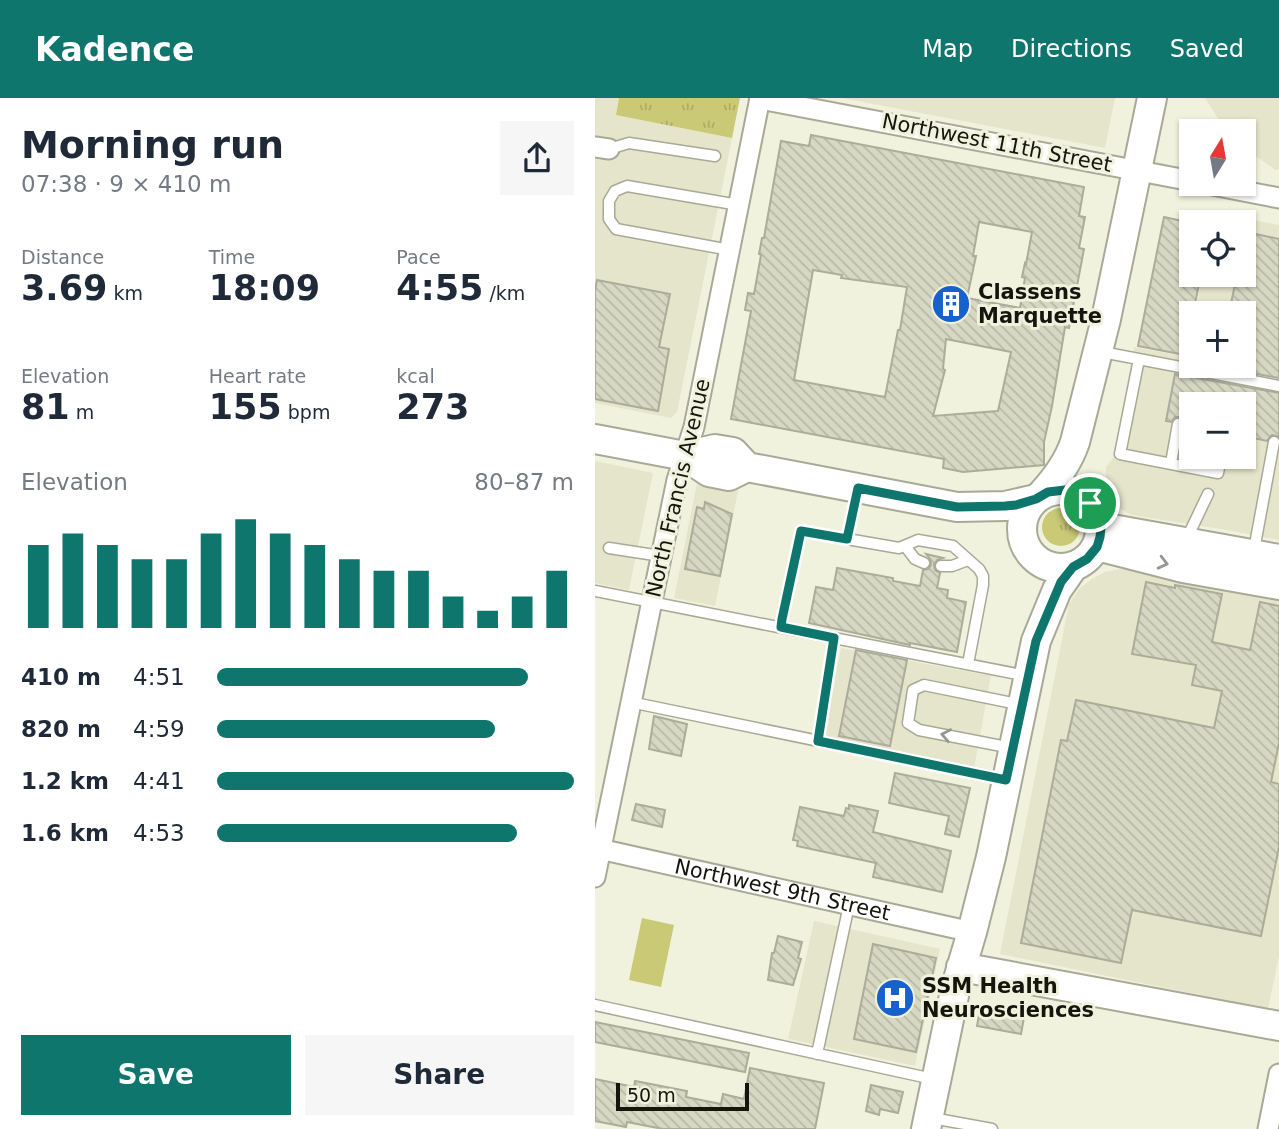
<!DOCTYPE html>
<meta charset="utf-8">
<style>
body{margin:0;font-family:"DejaVu Sans",sans-serif;background:#f6f6f7;color:#1f2937;height:100vh;display:flex;flex-direction:column;font-size:26px;white-space:nowrap}
*{box-sizing:border-box;margin:0}
p{font-size:23px;color:#747a83}
.icon{flex:none;width:38px;height:38px;fill:none;stroke:currentColor;stroke-width:2;stroke-linecap:round;stroke-linejoin:round}
.map{position:relative;flex:1;overflow:hidden}
.drawer{display:flex;flex-direction:column;background:#fff;width:595px}
.drawer>*{flex:none}
.needle{width:46px;rotate:11deg}
.tools{position:absolute;left:584px;top:21px;display:grid;gap:14px}
.tools a{display:grid;place-items:center;width:77px;height:77px;border-radius:0px;background:#fff;box-shadow:0 2px 5px #0004;font-size:35px}
.scale{position:absolute;left:21px;bottom:18px;width:133px;box-sizing:border-box;padding-left:7px;border:4px solid #15150e;border-top:0;font-size:19px;line-height:24px;white-space:nowrap;color:#15150e;-webkit-text-stroke:5px #f1f2de;paint-order:stroke}
.pin{position:absolute;display:grid;place-items:center;width:60px;height:60px;color:#fff;margin:-30px;border:4px solid #fff;border-radius:50%;box-shadow:0 2px 7px #0007}
.round{display:grid;place-items:center;flex:none;width:74px;height:74px;border-radius:0px;background:#f6f6f7}
.headline{display:flex;align-items:center;justify-content:space-between;height:119px;padding:0 21px}
h1{font-size:38px;font-weight:800;line-height:52px}
.figures{display:grid;grid-template-columns:repeat(3,1fr);gap:10px;height:119px;padding:7px 21px}
.figures div{display:grid;align-content:center}
.figures b{font-size:35px;font-weight:800}
.figures small{font-size:19px;font-weight:400}
.figures p{font-size:19px}
.chart{height:196px;padding:14px 21px}
.chart p{display:flex;justify-content:space-between}
.chart svg{width:100%;height:126px;margin-top:7px;stroke:#0f766e;stroke-width:6}
.action{display:flex;gap:14px;margin-top:auto;padding:14px 21px}
.action a{flex:1;height:80px;border-radius:0px;background:#0f766e;color:#fff;font-size:28px;font-weight:800;line-height:80px;text-align:center}
.action a+a{background:#f6f6f7;color:#1f2937}
ul{padding:0 21px;list-style:none;font-size:23px}
li{display:grid;grid-template-columns:112px 84px 1fr;align-items:center;height:52px}
li i{height:18px;border-radius:9px;background:#0f766e}
header{display:flex;align-items:center;gap:42px;box-sizing:border-box;height:98px;padding:0 35px;background:#0f766e;color:#fff}
header strong{font-size:33px}
nav{display:flex;gap:38px;margin-inline-start:auto;font-size:24px}
main{display:flex;flex:1;min-height:0}
.map>svg:first-child{display:block}
.built{fill:#e4e5ca;fill-rule:evenodd}
.grass{fill:url(#grass-tufts)}
.park{fill:#c9c976}
.building{fill:url(#building-back-hatch);stroke:#abac99;stroke-width:2;fill-rule:evenodd}
.lines{fill:none;stroke-linecap:round;stroke-linejoin:round}
.lane-casing{stroke:#a8a996;stroke-width:13}
.street-casing{stroke:#a8a996;stroke-width:23}
.secondary-casing{stroke:#a8a996;stroke-width:32}
.lane{stroke:#fff;stroke-width:10}
.street{stroke:#fff;stroke-width:19}
.secondary{stroke:#fff;stroke-width:28}
.oneway{stroke:#969693}
.route-casing{stroke:#fff;stroke-width:14}
.route{stroke:#0f766e;stroke-width:9}
.labels{text-anchor:middle;stroke-width:6;stroke-linejoin:round;paint-order:stroke}
.street-label{font-size:21px;fill:#15150e;stroke:#f1f2de}
.poi-label{font-size:21px;font-weight:bold;fill:#15150e;stroke:#f1f2de;text-anchor:start}
</style>
<header>
<strong>Kadence</strong>
<nav><a>Map</a><a>Directions</a><a>Saved</a></nav>
</header>
<main>
<section class="drawer">
<div class="headline"><div><h1>Morning run</h1><p>07:38 · 9 × 410 m</p></div><a class="round"><svg class="icon" aria-label="share" viewBox="0 0 24 24"><path d="M12 15V3M7 8l5-5 5 5M5 13v7h14v-7"/></svg></a></div>
<div class="figures">
<div><p>Distance</p><b>3.69<small> km</small></b></div>
<div><p>Time</p><b>18:09</b></div>
<div><p>Pace</p><b>4:55<small> /km</small></b></div>
</div>
<div class="figures">
<div><p>Elevation</p><b>81<small> m</small></b></div>
<div><p>Heart rate</p><b>155<small> bpm</small></b></div>
<div><p>kcal</p><b>273</b></div>
</div>
<div class="chart"><p><span>Elevation</span>80–87 m</p>
<svg viewBox="0 0 160 44" preserveAspectRatio="none"><path d="M5 44V15M15 44V11M25 44V15M35 44V20M45 44V20M55 44V11M65 44V6M75 44V11M85 44V15M95 44V20M105 44V24M115 44V24M125 44V33M135 44V38M145 44V33M155 44V24"/></svg>
</div>
<ul>
<li><b>410 m</b>4:51<i style="width:87%"></i></li>
<li><b>820 m</b>4:59<i style="width:78%"></i></li>
<li><b>1.2 km</b>4:41<i style="width:100%"></i></li>
<li><b>1.6 km</b>4:53<i style="width:84%"></i></li>
</ul>
<div class="action"><a>Save</a><a>Share</a></div>
</section>
<div class="map">
<svg width="684" height="1031" viewBox="0 0 684 1031">
<defs>
<pattern id="grass-tufts" width="24" height="20" patternUnits="userSpaceOnUse" patternTransform="scale(1.75)"><rect width="24" height="20" fill="#c9c976"/><path d="M3 7l-1-3M5 7V3M7 7l1-3M15 17l-1-3M17 17v-4M19 17l1-3" fill="none" stroke="#acac65"/></pattern>
<pattern id="building-back-hatch" width="6" height="6" patternUnits="userSpaceOnUse" patternTransform="scale(1.75)"><rect width="6" height="6" fill="#d7d8c4"/><path d="M-1 5l2 2M0 0l6 6M5-1l2 2" fill="none" stroke="#b8b8a7"/></pattern>
</defs>
<rect width="100%" height="100%" fill="#f1f2de"/>
<path class="built" d="M0,0H24L21,17L137,40L82,314L76,320L0,305Z
M247,0H520L510,50Z
M610,0H684V71L681,72L649,50V33H631Z
M648,120L684,127V442L632,432L536,417L519,407L513,394L511,385V369L518,360L539,249L591,259L597,232V268H649V215H600L608,177H649ZM597,306H649V359H597Z
M0,363L58,375L34,492L0,485Z
M102,385L143,393L120,508L79,500Z
M529,470H552L684,496V857L673,911L405,856L474,506L484,491L497,481L510,474Z
M246,550L396,578L379,670L229,637Z
M219,823L345,851L320,968L193,941Z"/>
<path class="grass" d="M24,0H145L137,40L21,17Z
M447 429a19 19 0 1 1 38 0a19 19 0 1 1-38 0Z"/>
<path class="park" d="M47,820L79,827L66,889L34,882Z"/>
<path class="building" d="M216,37L489,89L484,118L490,119L484,150L489,151L474,230L470,229L457,308L449,344V367L368,374L348,370L349,361L136,321L156,213L150,212L153,195L159,196L166,157L164,156L167,140H169L186,43L214,48ZM384,124L437,134L431,166L430,165L427,179L430,180L425,210L372,200L381,158H378ZM218,172L247,177L246,180L312,189L305,232H303L290,299L199,282ZM351,241L416,254L403,313L338,318L350,272L348,271Z
M569,119L597,125V177H606L598,215H597V224L590,257L543,248Z
M651,134L684,141V280L624,269L649,268V215H634L642,177H649V141Z
M2,182L75,196L64,249L74,251L63,313L0,301V193Z
M580,276L684,295V339L677,337L672,343L649,338V306H597V328L590,327V323L585,319H580L576,324L571,323Z
M110,404L137,416L125,478L90,471L102,409L109,411Z
M331,456L348,460L342,462L339,467L340,472L345,475L342,490L353,492L352,500L371,504L362,554L315,545V547L214,525L221,489L238,492L242,470L298,480V483L325,488L328,472L333,471L336,467L335,461Z
M551,484L580,490V487L627,496L617,544L655,552L665,504L684,508V645L676,684L684,686V749L666,838L537,812L526,865L426,845L466,642L472,643L481,602L619,630L627,593L597,587L601,567L537,556Z
M261,552L312,562L295,648L244,638Z
M59,618L92,626L86,658L54,651Z
M300,675L375,690L364,739L350,736L354,718L294,705Z
M41,706L70,712L67,729L37,722Z
M254,707L283,713L278,734L356,753L347,794L278,779L281,765L202,748L203,743L198,742L205,709L249,718L251,710L254,711Z
M183,838L207,844L203,860L206,861L198,887L173,882L177,855H179Z
M278,846L341,860L321,954L259,941Z
M386,906L430,914L426,936L382,928Z
M0,924L154,955L150,974L0,944Z
M155,970L229,985L220,1031H68L32,1024L31,1029L0,1023V981L39,989L40,983L92,993L91,999L126,1006L128,996L149,1001Z
M276,987L308,994L303,1015L285,1011L284,1017L271,1013Z"/>
<g class="lines">
<g class="lane-casing">
<path id="lane" d="M14,51L34,45L120,58
M135,152L21,131L14,121V103L20,93L32,88L144,107
M507,254L684,288
M544,261L525,356L623,375L626,359
M576,365L583,326
M592,440L613,396
M252,441L262,394
M310,448L320,461L329,465
M14,450L66,458
M659,452L679,344
M346,468H357L373,462
M0,493L432,578
M185,529L206,433L304,450L323,442L358,448L384,471L388,478V487L373,566
M35,604L408,681
M223,643L239,540
M417,650L324,632L313,625L318,592L329,587L427,607
M0,907L338,981
M222,956L254,807
M337,1020L397,1031"/>
</g>
<g class="street-casing">
<g id="street">
<path d="M165,1L597,83"/>
<path d="M0,49L14,51"/>
<path d="M612,86L684,100"/>
<path id="s1" d="M0,750L377,834"/>
<path d="M0,779L82,382L99,329L165,0"/>
<path d="M673,1031L684,976"/>
</g>
</g>
<g class="secondary-casing">
<path id="secondary" d="M0,341L90,358L114,374L134,378L152,369
M90,358L120,351L138,354L152,369L362,409L410,408L441,401
M427 431a39 39 0 1 1 78 0a39 39 0 1 1-78 0Z
M446,397C461,381 473,365 480,344L511,221L557,0
M506,429L684,461
M502,448L588,470L684,487
M366,869L684,928
M331,1031L361,888L377,834L396,759L441,543L462,492L478,469"/>
</g>
<use href="#lane" class="lane"/>
<use href="#street" class="street"/>
<use href="#secondary" class="secondary"/>
</g>
<defs><path id="oneway-chevron" d="M-2-3.5L2.5 0L-2 3.5" fill="none" stroke-width="1.6" stroke-linecap="round" stroke-linejoin="round" transform="scale(1.75)"/></defs>
<g class="oneway">
<use href="#oneway-chevron" transform="translate(568 465) rotate(14)"/>
<use href="#oneway-chevron" transform="translate(351 637) rotate(-169)"/>
</g>
<g class="lines">
<g class="route-casing">
<path id="route" d="M263,390L362,409L410,408L421,407L441,401L453,394L470,392L487,398L495,405L502,413L506,429L505,439L502,449L492,461L478,469L466,484L441,543L411,682L223,643L239,540L186,529L187,521L206,433L252,441Z"/>
</g>
<use href="#route" class="route"/>
</g>
<defs>
<g id="building-disc" transform="scale(2.0125)"><circle r="9.5" fill="#1661cc" stroke="#f1f2de"/><path d="M-4-6H4V6H1V3H-1V6H-4ZM-2.5-4.3h1.7v1.8h-1.7ZM.8-4.3h1.7v1.8H.8ZM-2.5-1h1.7V.8h-1.7ZM.8-1h1.7V.8H.8Z" fill="#fff"/></g>
<g id="hospital-disc" transform="scale(2.0125)"><circle r="9.5" fill="#1661cc" stroke="#f1f2de"/><path d="M-5-5h3v3.5h4V-5h3V5h-3V1.5h-4V5h-3Z" fill="#fff"/></g>
</defs>
<g fill-rule="evenodd">
<use href="#building-disc" x="356" y="206"/>
<use href="#hospital-disc" x="300" y="900"/>
</g>
<g class="labels">
<g class="street-label">
<text transform="translate(402 45) rotate(11)" y="7">Northwest 11th Street</text>
<text transform="translate(83 390) rotate(-77)" y="7">North Francis Avenue</text>
<text dy="7" stroke="none"><textPath href="#s1" startOffset="192">Northwest 9th Street</textPath></text>
</g>
<g class="poi-label">
<text x="383" y="201">Classens<tspan x="383" dy="24">Marquette</tspan></text>
<text x="327" y="895">SSM Health<tspan x="327" dy="24">Neurosciences</tspan></text>
</g>
</g>
</svg>
<div class="tools">
<a><svg class="needle" viewBox="-14 -14 28 28"><path d="M0-13l5 13h-10z" fill="#e53935"/><path d="M0 13l5-13h-10z" fill="#747a83"/></svg></a>
<a><svg class="icon" aria-label="locate" viewBox="0 0 24 24"><circle cx="12" cy="12" r="6"/><path d="M12 2v4M12 18v4M2 12h4M18 12h4"/></svg></a>
<a>+</a>
<a>−</a>
</div>
<div class="scale">50 m</div>
<div class="pin" style="left:495px;top:405px;background:#1e9e55"><svg class="icon" aria-label="arrive" viewBox="0 0 24 24"><path d="M6 21V4h12l-3 4 3 4H6"/></svg></div>
</div>
</main>
